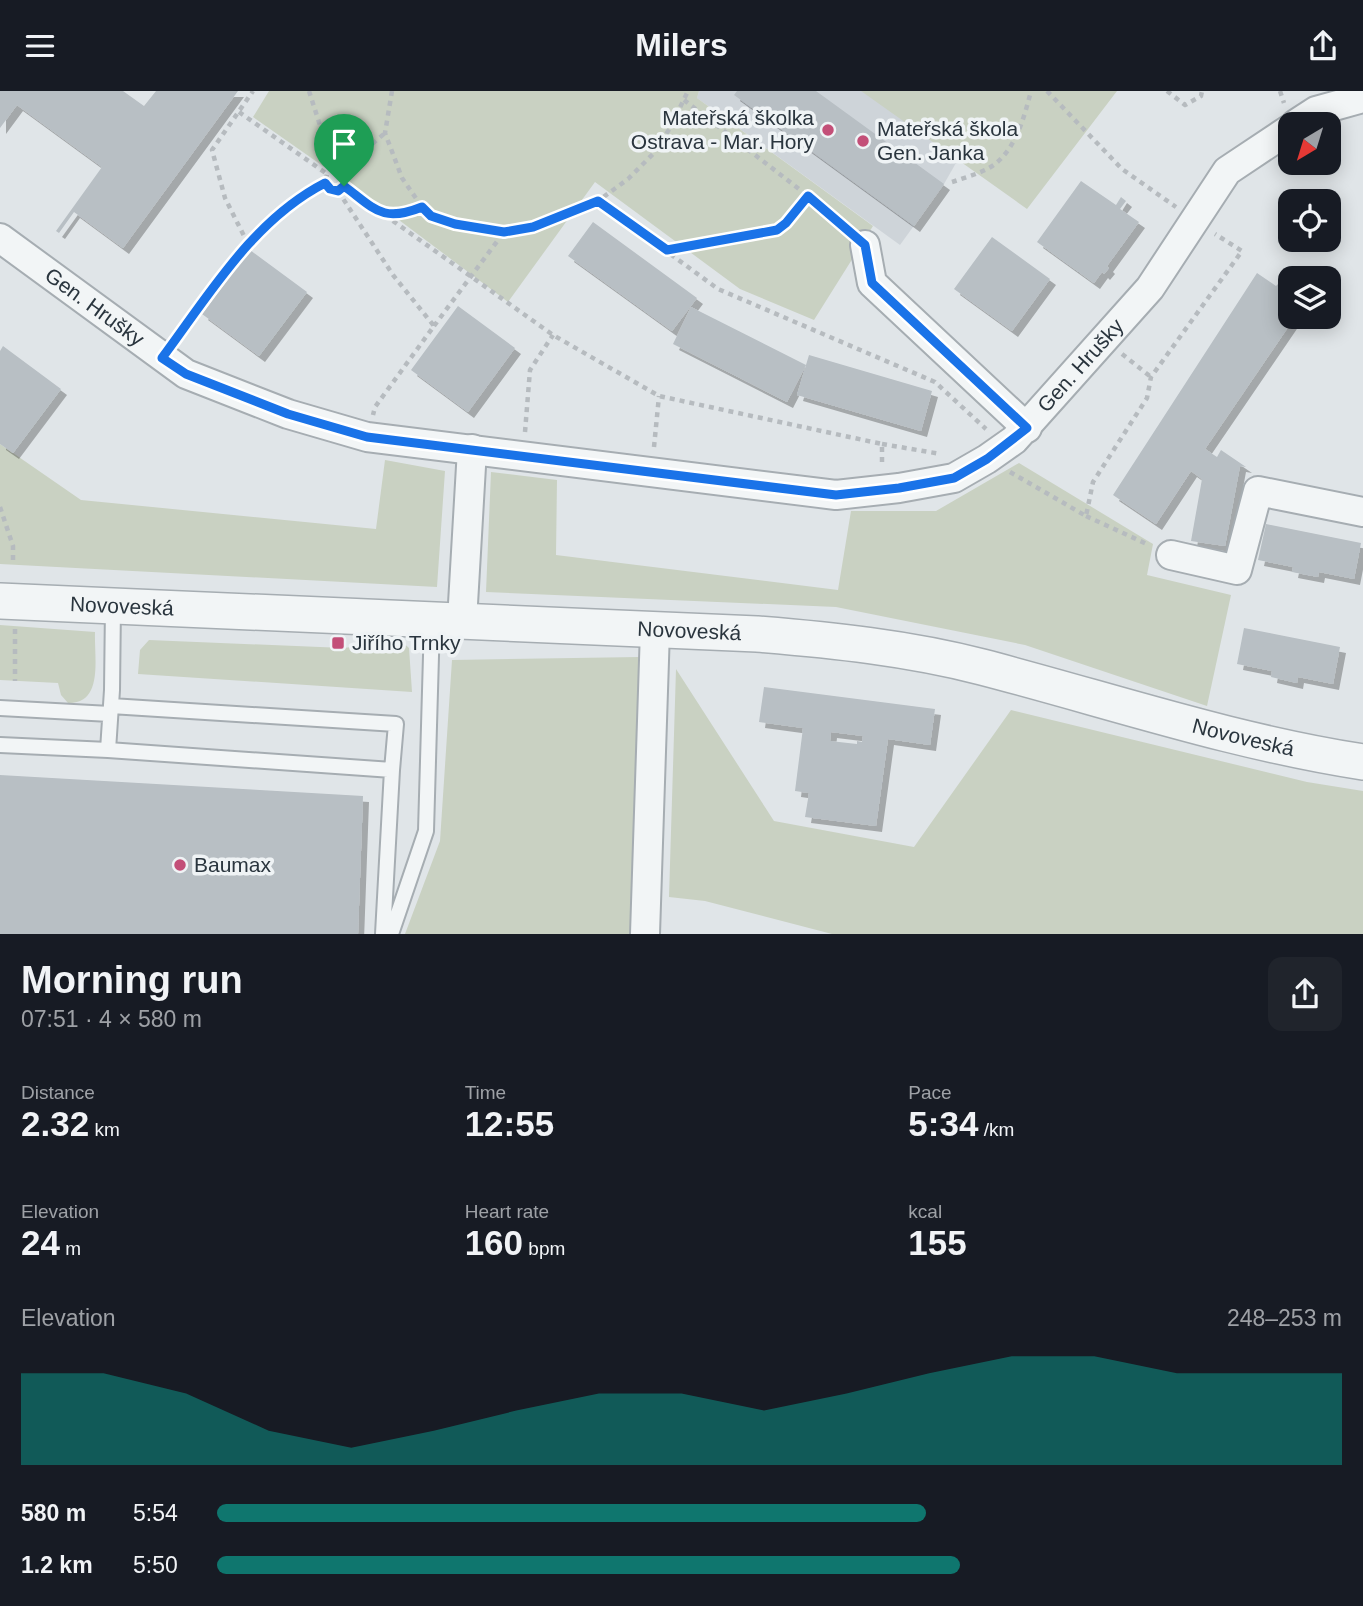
<!DOCTYPE html>
<meta charset="utf-8">
<style>
body{margin:0;font-family:Arial,sans-serif;background:#20242c;color:#f1f3f6;height:100vh;display:flex;flex-direction:column;font-size:26px;white-space:nowrap}
*{box-sizing:border-box;margin:0}
p{font-size:23px;color:#9ea1a6}
.icon{flex:none;width:38px;height:38px;fill:none;stroke:currentColor;stroke-width:2;stroke-linecap:round;stroke-linejoin:round}
.map{position:relative;height:843px;overflow:hidden}
.details{display:flex;flex-direction:column;background:#171b24;flex:1}
.details>*{flex:none}
.needle{width:46px;rotate:218deg}
.controls{position:absolute;left:1278px;top:21px;display:grid;gap:14px}
.controls a{display:grid;place-items:center;width:63px;height:63px;border-radius:14px;background:#171b24;box-shadow:0 4px 18px #0003;font-size:35px}
.pin{position:absolute;display:grid;place-items:center;width:60px;height:60px;color:#fff;margin:-72px -30px;border-radius:50% 50% 50% 0;rotate:-45deg;box-shadow:0 0 7px #0007}
.pin .icon{rotate:45deg}
.round{display:grid;place-items:center;flex:none;width:74px;height:74px;border-radius:14px;background:#20242c}
.overview{display:flex;align-items:center;justify-content:space-between;height:119px;padding:0 21px}
h1{font-size:38px;font-weight:600;line-height:52px}
.metrics{display:grid;grid-template-columns:repeat(3,1fr);gap:10px;height:119px;padding:7px 21px}
.metrics div{display:grid;align-content:center}
.metrics b{font-size:35px;font-weight:600}
.metrics small{font-size:19px;font-weight:400}
.metrics p{font-size:19px}
.chart{height:196px;padding:14px 21px}
.chart p{display:flex;justify-content:space-between}
.chart svg{width:100%;height:126px;margin-top:7px;fill:#0f766e;opacity:.7}
ul{padding:0 21px;list-style:none;font-size:23px}
li{display:grid;grid-template-columns:112px 84px 1fr;align-items:center;height:52px}
li i{height:18px;border-radius:9px;background:#0f766e}
header{display:flex;justify-content:space-between;align-items:center;height:91px;padding:0 21px;background:#171b24;font-size:32px;font-weight:600}
.map>svg:first-child{display:block}
.built{fill:#ced4d9}
.green{fill:#c9d1c2}
.building{fill:#b8bfc4;fill-rule:evenodd;filter:url(#shadow)}
.lines{fill:none;stroke-linecap:round;stroke-linejoin:round}
.service-casing{stroke:#a6adb2;stroke-width:18}
.minor-casing{stroke:#a6adb2;stroke-width:32}
.tertiary-casing{stroke:#a6adb2;stroke-width:38}
.path{stroke:#b6bbbf;stroke-width:4.5;stroke-dasharray:5 5;stroke-linecap:butt}
.service{stroke:#f2f5f6;stroke-width:14}
.minor{stroke:#f2f5f6;stroke-width:28}
.tertiary{stroke:#f2f5f6;stroke-width:35}
.route-casing{stroke:#fff;stroke-width:14}
.route{stroke:#1a73e8;stroke-width:9}
.poi-dot{fill:#c34f78;stroke:#eff3f5;stroke-width:2.5}
.labels{text-anchor:middle;stroke-width:7;stroke-linejoin:round;paint-order:stroke}
.poi-label{font-size:21px;fill:#2a353e;stroke:#eff3f5;text-anchor:start}
.street-label{font-size:21px;fill:#2a353e;stroke:#eff3f5}
</style>
<header><svg class="icon" aria-label="menu" viewBox="0 0 24 24"><path d="M4 6h16M4 12h16M4 18h16"/></svg>Milers<svg class="icon" aria-label="share" viewBox="0 0 24 24"><path d="M12 15V3M7 8l5-5 5 5M5 13v7h14v-7"/></svg></header>
<div class="map">
<svg width="1363" height="843" viewBox="0 0 1363 843">
<defs>
<filter id="shadow"><feDropShadow dx="6" dy="6" stdDeviation="0" flood-color="#0004"/></filter>
</defs>
<rect width="100%" height="100%" fill="#e0e5e8"/>
<path class="built" d="M699,0H997L944,93L900,154L697,7Z"/>
<path class="green" d="M269,0H699L697,7L873,135L814,229L740,198L595,91L508,211L387,120L253,26Z
M861,0H1117L1027,118Z
M0,353L81,409L376,438L385,369L445,380L437,496L0,473Z
M1019,372L1153,453L1147,484L1231,504L1207,615L1025,554L836,516L486,501L491,381L557,389L556,464L838,499L851,420H936Z
M0,534L95,541C94,566 104,613 68,612L61,604L58,592L0,589Z
M149,549L344,557L400,549L409,557L412,601L138,583L140,559Z
M639,566L631,843H405L440,750L452,569Z
M676,578L774,730L914,756L1011,619L1307,691L1363,700V843H832L705,810L669,806Z"/>
<path class="building" d="M0,0H123L144,15L156,0H238L123,157L74,121L59,142L56,140L102,76L17,14L0,37Z
M737,0H816L944,93L914,135L734,4Z
M1081,90L1116,114L1121,106L1126,110L1120,118L1139,131L1107,175L1109,177L1104,183L1102,181L1094,192L1037,151Z
M593,131L697,207L672,240L568,165Z
M992,146L1050,188L1012,240L954,198Z
M250,159L307,201L259,265L202,223Z
M1257,182L1276,195L1278,193L1290,201V226H1295L1205,358L1217,366L1221,359L1246,376L1240,375L1225,455L1191,450L1202,388L1191,380L1156,433L1113,404Z
M458,215L515,257L468,321L411,279Z
M691,216L806,274L787,311L673,253Z
M3,255L61,298L13,362L0,353V260Z
M809,264L932,300L921,340L797,304Z
M1266,433L1361,452L1354,488L1319,481L1318,486L1292,481L1293,476L1258,469Z
M1244,537L1340,556L1333,593L1298,586L1297,592L1271,586L1272,580L1237,573Z
M764,596L935,618L930,654L888,648L876,735L805,726L809,702L795,700L803,637L759,631ZM831,641L863,645L862,651L857,650V653L830,650Z
M0,684L363,705L358,843H0Z"/>
<g class="lines">
<g class="service-casing">
<path id="service" d="M111,615L396,633L392,679
M0,617L110,623
M0,654L108,659L392,679L383,843
M108,659L112,599L113,515
M391,843L426,740L432,530"/>
</g>
<g class="minor-casing">
<g id="minor">
<path d="M1296,33L1316,20L1363,7"/>
<path id="s1" d="M0,147L186,283L288,323L367,346L836,404L899,397L954,387L987,368L1014,349L1150,197L1227,80L1290,38"/>
<path d="M865,154L872,192L1027,337"/>
<path d="M1171,464L1237,479L1258,400L1363,421"/>
<path d="M462,530L472,358"/>
<path d="M645,843L655,539"/>
</g>
</g>
<g class="tertiary-casing">
<g id="tertiary">
<path id="s2" d="M0,510L757,543C831,549 909,557 982,576C1109,609 1233,651 1363,671"/>
</g>
</g>
<path class="path" d="M309,0L334,78
M392,0L385,42L402,87L422,116L431,125L455,133L504,141L533,136L598,110L628,88L654,62L670,37L688,0
M1047,0L1122,78L1176,116
M1167,0L1185,14L1201,5L1202,0
M1280,0L1284,12
M684,9L808,105
M239,21L327,83
M342,79L385,42
M952,91C964,87 978,83 989,77C1015,62 1024,27 1031,0
M344,95L553,244L659,305L882,353V374
M338,100L393,184L434,235L375,316L373,324
M598,110L718,198L935,291L986,338
M385,123L403,124L422,116
M248,153L225,107L212,59L253,0
M668,158L777,139L786,132L808,105L847,139
M434,235L504,141
M177,247C220,189 259,125 325,92L327,83L334,78L342,79L346,87L344,95L338,100L330,98L325,92
M1122,263L1151,286
M525,341L530,279L553,244
M882,353L941,363
M654,356L659,305
M1010,381L1086,425L1093,391L1147,307L1151,286L1242,160L1215,143
M0,416L13,455V471
M1086,425L1149,454
M15,538V590"/>
<use href="#service" class="service"/>
<use href="#minor" class="minor"/>
<use href="#tertiary" class="tertiary"/>
</g>
<g class="lines">
<g class="route-casing">
<path id="route" d="M325,92L330,98L338,100L344,95C375,118 382,132 422,116L431,125L455,133L504,141L533,136L598,110L667,159L777,139L786,132L808,105L865,154L872,192L1027,337L987,368L954,387L899,397L836,404L367,346L288,323L186,283L162,267C209,204 253,129 325,92Z"/>
</g>
<use href="#route" class="route"/>
</g>
<g class="poi-dot">
<circle cx="828" cy="39" r="7"/>
<circle cx="863" cy="50" r="7"/>
<rect x="331" y="545" width="14" height="14" rx="3.5"/>
<circle cx="180" cy="774" r="7"/>
</g>
<g class="labels">
<g class="poi-label">
<text x="814" y="34" text-anchor="end">Mateřská školka<tspan x="814" dy="24">Ostrava - Mar. Hory</tspan></text>
<text x="877" y="45">Mateřská škola<tspan x="877" dy="24">Gen. Janka</tspan></text>
<text x="352" y="559">Jiřího Trnky</text>
<text x="194" y="781">Baumax</text>
</g>
<g class="street-label">
<text dy="7" stroke="none"><textPath href="#s1" startOffset="117">Gen. Hrušky</textPath></text>
<text dy="7" stroke="none"><textPath href="#s1" startOffset="1185">Gen. Hrušky</textPath></text>
<text dy="7" stroke="none"><textPath href="#s2" startOffset="122">Novoveská</textPath></text>
<text dy="7" stroke="none"><textPath href="#s2" startOffset="690">Novoveská</textPath></text>
<text dy="7" stroke="none"><textPath href="#s2" startOffset="1256">Novoveská</textPath></text>
</g>
</g>
</svg>
<div class="controls">
<a><svg class="needle" viewBox="-14 -14 28 28"><path d="M0-13l5 13h-10z" fill="#e53935"/><path d="M0 13l5-13h-10z" fill="#9ea1a6"/></svg></a>
<a><svg class="icon" aria-label="locate" viewBox="0 0 24 24"><circle cx="12" cy="12" r="6"/><path d="M12 2v4M12 18v4M2 12h4M18 12h4"/></svg></a>
<a><svg class="icon" aria-label="layers" viewBox="0 0 24 24"><path d="M12 4l9 5-9 5-9-5zM3 14l9 5 9-5"/></svg></a>
</div>
<div class="pin" style="left:344px;top:95px;background:#1e9e55"><svg class="icon" aria-label="arrive" viewBox="0 0 24 24"><path d="M6 21V4h12l-3 4 3 4H6"/></svg></div>
</div>
<section class="details">
<div class="overview"><div><h1>Morning run</h1><p>07:51 · 4 × 580 m</p></div><a class="round"><svg class="icon" aria-label="share" viewBox="0 0 24 24"><path d="M12 15V3M7 8l5-5 5 5M5 13v7h14v-7"/></svg></a></div>
<div class="metrics">
<div><p>Distance</p><b>2.32<small> km</small></b></div>
<div><p>Time</p><b>12:55</b></div>
<div><p>Pace</p><b>5:34<small> /km</small></b></div>
</div>
<div class="metrics">
<div><p>Elevation</p><b>24<small> m</small></b></div>
<div><p>Heart rate</p><b>160<small> bpm</small></b></div>
<div><p>kcal</p><b>155</b></div>
</div>
<div class="chart"><p><span>Elevation</span>248–253 m</p>
<svg viewBox="0 0 160 44" preserveAspectRatio="none"><path d="M0 44V12L10 12L20 19L30 32L40 38L50 32L60 25L70 19L80 19L90 25L100 19L110 12L120 6L130 6L140 12L150 12L160 12V44z"/></svg>
</div>
<ul>
<li><b>580 m</b>5:54<i style="width:63%"></i></li>
<li><b>1.2 km</b>5:50<i style="width:66%"></i></li>
</ul>
</section>
